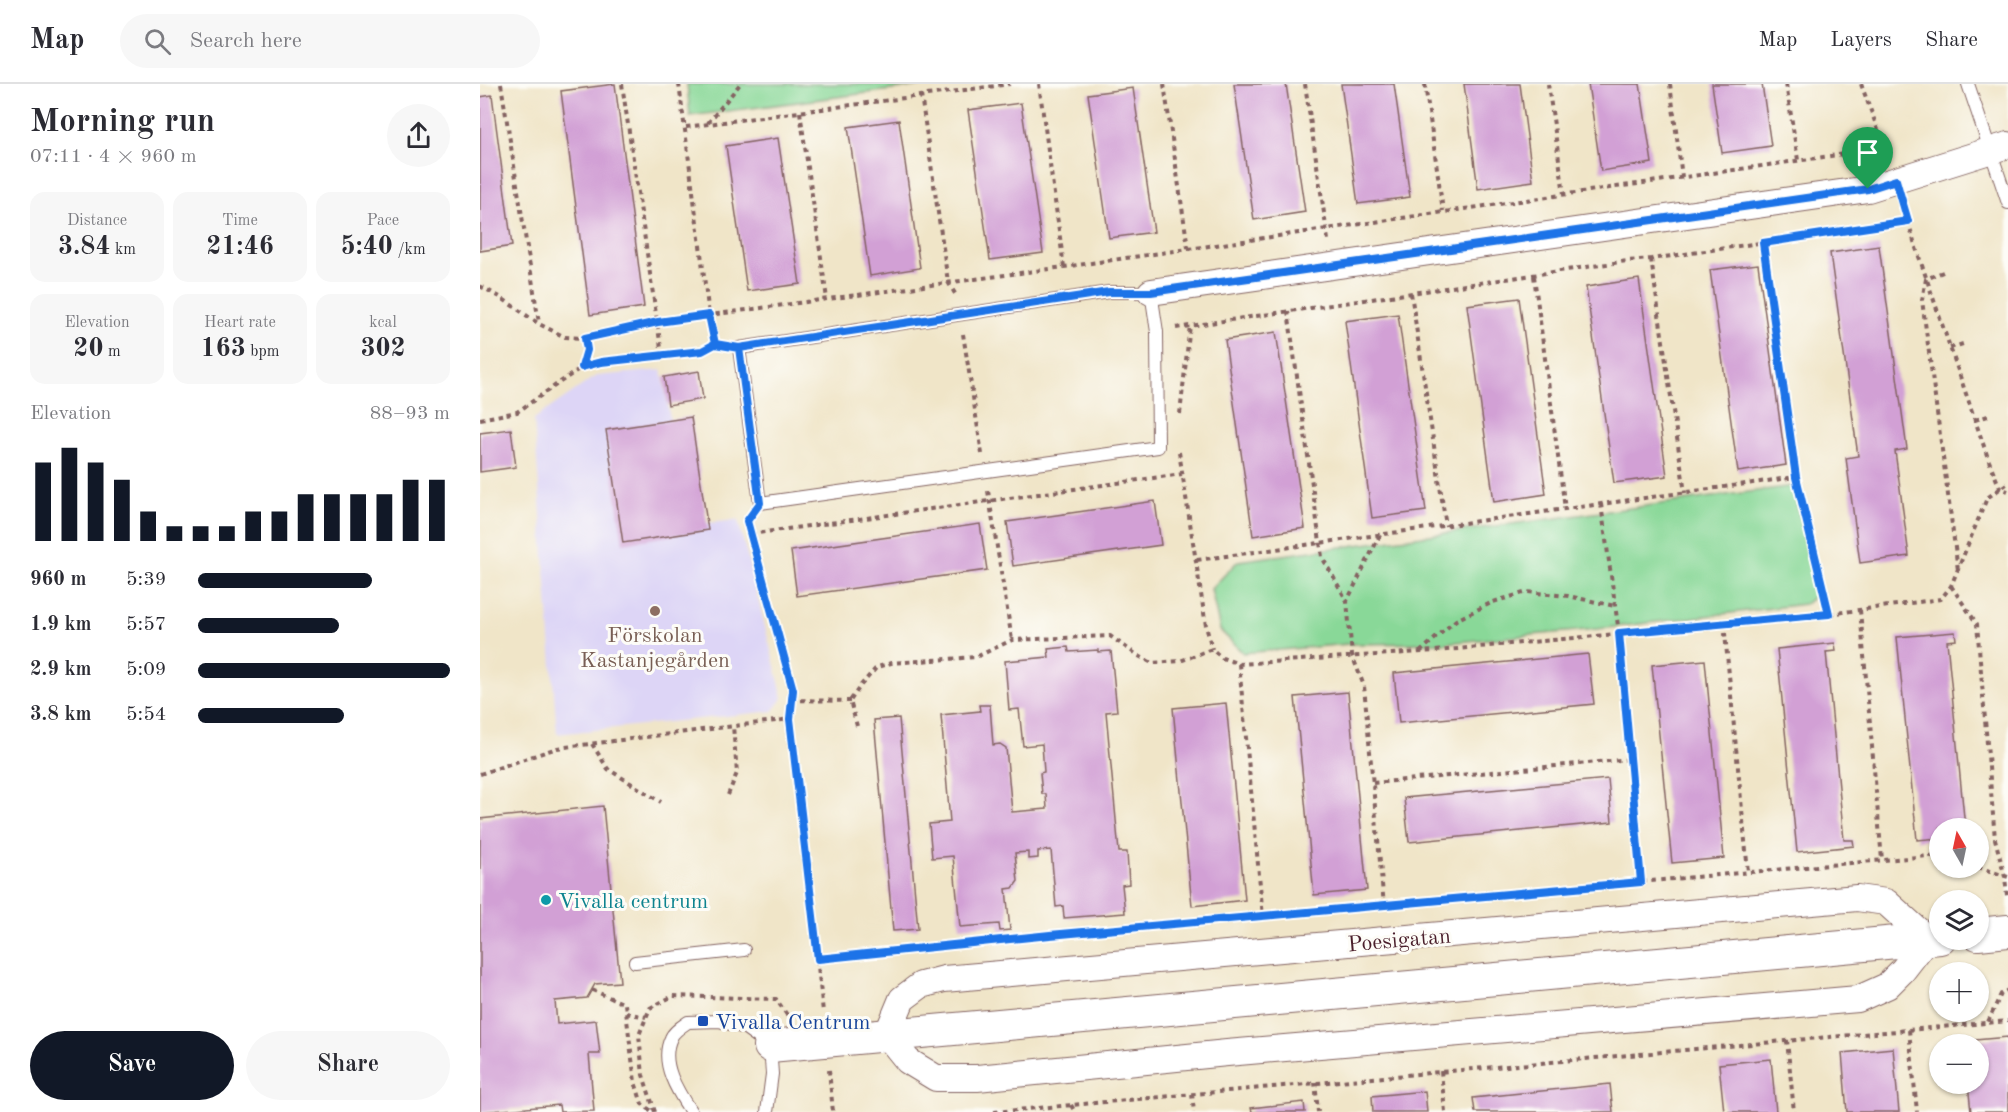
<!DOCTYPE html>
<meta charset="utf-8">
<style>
body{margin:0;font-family:"Old Standard TT",serif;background:#f7f7f7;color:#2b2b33;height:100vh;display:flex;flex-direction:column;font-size:22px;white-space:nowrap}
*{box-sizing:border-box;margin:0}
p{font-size:20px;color:#7c7c81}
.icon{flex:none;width:33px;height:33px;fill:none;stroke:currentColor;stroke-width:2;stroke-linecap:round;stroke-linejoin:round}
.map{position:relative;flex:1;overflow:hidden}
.details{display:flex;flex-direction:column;background:#fff;width:480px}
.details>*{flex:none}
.needle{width:39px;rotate:351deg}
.controls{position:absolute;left:1449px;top:734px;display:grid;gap:12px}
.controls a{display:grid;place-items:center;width:60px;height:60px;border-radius:50%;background:#fff;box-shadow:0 2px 4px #0004;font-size:30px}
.pin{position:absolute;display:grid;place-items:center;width:51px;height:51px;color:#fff;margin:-62px -26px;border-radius:50% 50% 50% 0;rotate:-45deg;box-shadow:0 0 6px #0007}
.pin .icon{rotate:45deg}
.round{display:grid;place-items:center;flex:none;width:63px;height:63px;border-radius:32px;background:#f7f7f7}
.summary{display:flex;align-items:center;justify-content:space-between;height:102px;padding:0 30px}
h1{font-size:33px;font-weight:600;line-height:45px}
.metrics{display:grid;grid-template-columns:repeat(3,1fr);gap:9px;height:102px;padding:6px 30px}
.metrics div{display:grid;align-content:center;border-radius:15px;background:#f7f7f7;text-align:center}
.metrics b{font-size:26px;font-weight:600}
.metrics small{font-size:16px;font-weight:400}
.metrics p{font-size:16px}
.chart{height:168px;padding:12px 30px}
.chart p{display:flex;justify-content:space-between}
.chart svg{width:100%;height:108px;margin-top:6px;stroke:#111827;stroke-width:6}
.button{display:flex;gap:12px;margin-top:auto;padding:12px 30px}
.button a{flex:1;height:69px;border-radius:36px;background:#111827;color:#fff;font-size:24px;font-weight:600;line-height:69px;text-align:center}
.button a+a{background:#f7f7f7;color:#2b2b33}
ul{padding:0 30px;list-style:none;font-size:20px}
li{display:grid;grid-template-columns:96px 72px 1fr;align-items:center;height:45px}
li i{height:15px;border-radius:8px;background:#111827}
header{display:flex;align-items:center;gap:36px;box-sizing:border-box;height:84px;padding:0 30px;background:#fff;border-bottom:2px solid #e1e1e2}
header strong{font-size:28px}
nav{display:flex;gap:33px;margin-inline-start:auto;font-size:21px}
.search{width:420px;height:54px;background:#f7f7f7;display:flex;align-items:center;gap:15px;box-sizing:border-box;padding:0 21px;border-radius:33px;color:#7c7c81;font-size:22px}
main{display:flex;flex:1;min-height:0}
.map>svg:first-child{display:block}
.built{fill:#ddd5f6}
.green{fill:#89d898;stroke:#6a7c62;stroke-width:1.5}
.building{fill:#d2a0d5}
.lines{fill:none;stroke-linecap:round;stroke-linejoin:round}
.service-casing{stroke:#846462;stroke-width:14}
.minor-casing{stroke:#846462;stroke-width:28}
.tertiary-casing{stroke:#846462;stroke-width:34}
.path{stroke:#846462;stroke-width:4;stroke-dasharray:4.5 4.5;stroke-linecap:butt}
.service{stroke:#fff;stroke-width:12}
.minor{stroke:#fff;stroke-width:26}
.tertiary{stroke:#fff;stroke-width:32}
.route-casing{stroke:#fff;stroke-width:12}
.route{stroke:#1a73e8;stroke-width:8}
.education-dot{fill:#8d6e63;stroke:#fdfcf7;stroke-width:2}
.culture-dot{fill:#0f9aa8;stroke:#fdfcf7;stroke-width:2}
.transit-dot{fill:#1a4fb4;stroke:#fdfcf7;stroke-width:2}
.labels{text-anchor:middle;stroke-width:6;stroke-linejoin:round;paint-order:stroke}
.education-label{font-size:22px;fill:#785e54;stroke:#fdfcf7}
.culture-label{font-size:22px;fill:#0d838f;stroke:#fdfcf7;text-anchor:start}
.street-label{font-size:22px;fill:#4a1f2b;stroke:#fdfcf7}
.transit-label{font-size:22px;fill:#164399;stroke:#fdfcf7;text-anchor:start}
</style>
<header>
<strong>Map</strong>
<div class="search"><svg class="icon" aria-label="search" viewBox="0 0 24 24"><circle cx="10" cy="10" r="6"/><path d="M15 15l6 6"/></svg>Search here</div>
<nav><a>Map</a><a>Layers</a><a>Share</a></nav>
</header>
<main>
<section class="details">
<div class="summary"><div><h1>Morning run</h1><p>07:11 · 4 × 960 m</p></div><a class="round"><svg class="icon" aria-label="share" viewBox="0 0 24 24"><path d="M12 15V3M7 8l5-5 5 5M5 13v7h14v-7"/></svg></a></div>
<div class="metrics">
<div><p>Distance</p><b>3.84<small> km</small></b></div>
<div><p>Time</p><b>21:46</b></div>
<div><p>Pace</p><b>5:40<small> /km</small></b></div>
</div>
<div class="metrics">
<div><p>Elevation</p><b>20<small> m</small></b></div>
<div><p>Heart rate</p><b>163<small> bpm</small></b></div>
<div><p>kcal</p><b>302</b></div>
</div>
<div class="chart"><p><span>Elevation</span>88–93 m</p>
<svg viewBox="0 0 160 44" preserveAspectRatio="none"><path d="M5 44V12M15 44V6M25 44V12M35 44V19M45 44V32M55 44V38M65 44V38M75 44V38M85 44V32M95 44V32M105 44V25M115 44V25M125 44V25M135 44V25M145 44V19M155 44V19"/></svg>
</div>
<ul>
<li><b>960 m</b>5:39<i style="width:69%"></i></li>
<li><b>1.9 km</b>5:57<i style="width:56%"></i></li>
<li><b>2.9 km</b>5:09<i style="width:100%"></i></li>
<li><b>3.8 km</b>5:54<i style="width:58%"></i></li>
</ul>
<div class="button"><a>Save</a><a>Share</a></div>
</section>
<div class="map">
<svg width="1528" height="1028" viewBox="0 0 1528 1028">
<rect width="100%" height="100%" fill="#fdfcf7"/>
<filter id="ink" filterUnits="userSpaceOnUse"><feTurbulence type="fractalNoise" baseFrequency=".0167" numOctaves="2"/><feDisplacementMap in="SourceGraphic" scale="12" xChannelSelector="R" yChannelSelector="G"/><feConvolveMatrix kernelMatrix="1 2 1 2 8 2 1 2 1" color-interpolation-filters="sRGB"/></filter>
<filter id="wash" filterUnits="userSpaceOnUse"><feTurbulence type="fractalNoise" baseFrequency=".008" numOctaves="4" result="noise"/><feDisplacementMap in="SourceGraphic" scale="24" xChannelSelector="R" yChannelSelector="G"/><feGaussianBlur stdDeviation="1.35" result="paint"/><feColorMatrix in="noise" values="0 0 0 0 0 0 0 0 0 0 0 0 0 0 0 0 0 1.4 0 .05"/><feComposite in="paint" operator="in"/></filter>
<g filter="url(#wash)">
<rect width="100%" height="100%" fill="#f0e5c8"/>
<path class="built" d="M182,286L190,336L211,333L227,439L258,436L303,614L293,627L77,650L54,335L116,292Z"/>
<path class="green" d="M207,0H457L210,32Z
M1313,402L1337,510L1325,520L1118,545L965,559L869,560L763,569L740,546L731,505L758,477Z"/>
<g id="blocks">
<path class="building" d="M135,0L164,223L110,231L81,7Z
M754,0H806L825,128L774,136Z
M861,0H914L930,113L878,120Z
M984,0H1040L1053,97L998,105Z
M1108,0H1160L1172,79L1121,87Z
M1232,0H1282L1291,62L1242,69Z
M653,4L674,148L629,154L608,10Z
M12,11L32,162L0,167V13Z
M541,19L563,169L510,176L488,26Z
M419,36L440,184L390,192L368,43Z
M298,54L320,200L267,207L246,62Z
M1399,162L1427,365L1415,367L1429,472L1380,479L1366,374L1378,372L1350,169Z
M1278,180L1306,381L1258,388L1230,186Z
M1159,195L1187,392L1134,399L1106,203Z
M1039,214L1066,410L1014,418L987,221Z
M918,230L946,427L892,434L865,237Z
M796,248L825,444L773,452L745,256Z
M219,287L223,315L188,321L184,293Z
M211,333L228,446L143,459L126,346Z
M31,345L36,383L0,388V349Z
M675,417L681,461L533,482L527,438Z
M500,440L507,486L317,512L311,467Z
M1475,548L1476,556L1467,557L1485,744H1460V754L1437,756L1417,553Z
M1355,559L1356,567L1346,568L1364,756H1373L1374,762L1317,768L1297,565Z
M588,563L589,568L618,566V568L631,567L637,627L626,628L639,768H647L649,800L642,801L645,829L584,834L583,822L576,823L571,766L558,767V774L548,775V768L535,769L538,797L533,804L526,805L530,846L520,847L519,840L480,843L473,772L452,774L449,740L470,738L461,631L500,627L499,621H510L513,661L520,660L526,664L532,728L567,725L566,710H562L560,689L564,688L562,660L543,662L539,625L529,626L525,577L569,573L568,565Z
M1108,570L1114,620L919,639L914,589Z
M1225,576L1244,774L1192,779L1172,581Z
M868,608L887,806L834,811L815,613Z
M746,619L765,816L712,822L693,624Z
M419,634L438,845L413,847L394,636Z
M1128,695L1132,738L929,758L924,714Z
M123,722L140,898L115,900L107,914L75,917L77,940L116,936L120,970H109L114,1027L80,1028L79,1021L0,1028V735Z
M1528,953V1028H1491L1488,999H1498V960H1485L1484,957Z
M1413,964L1419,1028H1367L1362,969Z
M1291,975L1296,1028H1244L1239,980Z
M1130,1000L1133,1028H995L993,1014Z
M945,1007L947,1028H893L892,1012Z
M824,1018L825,1028H772L771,1024Z"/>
</g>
</g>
<g filter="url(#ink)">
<use href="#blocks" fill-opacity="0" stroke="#846462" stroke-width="1.5"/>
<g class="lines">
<g class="service-casing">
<path id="service" d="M1488,0L1528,119
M629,208H671L677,248L678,363L280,419L259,264Z
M155,878L264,866
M211,1028C198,1008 179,979 191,954C193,948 202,942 208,938L239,937L265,944L290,962L292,990L287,1028"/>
</g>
<g class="minor-casing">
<path id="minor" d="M671,208L1388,105L1528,61
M1377,814L1406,818L1447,855L1423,886L1407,902L1378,915L747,969L497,994H456L428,977L407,951L422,915L441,901L464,895Z"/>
</g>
<g class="tertiary-casing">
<path id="tertiary" d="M1498,850L1528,847
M290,962L1460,854"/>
</g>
<path class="path" d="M21,0L59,239
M142,0L182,271
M199,0L229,231L235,259L242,261
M559,0L584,183
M684,0L708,164
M825,0L848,156
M945,0L963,127
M1068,0L1084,110
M1190,0L1202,93
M1306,0L1318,76
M1381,0L1408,73
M441,11L468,198L477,213
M320,28L347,215
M228,39L260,0
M206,43L530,0
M1423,120L1436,164L1509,377L1520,404L1528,407
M1283,159L1316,393
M1171,175L1205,409
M1463,188L1446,195L1442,216L1478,486
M1054,192L1085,425
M0,202L20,213L59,240L85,253L105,254L178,238L584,183L1385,67L1404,62
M931,209L966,442
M808,227L842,473L867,517
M696,244L1147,177L1171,175L1428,137
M483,250L502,370
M1470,264L1486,259
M102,283L121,278L222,267L235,259
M700,330L710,241
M0,335L37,328L102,283L107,266L105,254
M1495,336L1511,331
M699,368L726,542L732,565
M508,407L532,556
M1121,420L1139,549L1161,798
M269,434L267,437L313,606L311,635L343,928
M271,450L702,390
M900,451L867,517L872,571L884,602L904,822
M717,476L1316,393L1349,530
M1471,502L1497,540L1515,755L1525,793L1527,812
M1380,526L1402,776
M1244,539L1268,788
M940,568L976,536L1013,518L1047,508L1088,512L1135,522
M759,580L783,833
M312,616L370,617
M377,642L370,617L381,601L397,583L411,579L496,573L532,556L630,552L657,571L672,579L700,577L732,565L742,574L759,580L956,567L1349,530L1461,515L1471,502L1507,414L1528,399
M112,660L128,685L181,718
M0,690L77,664L311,635
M893,699L1151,675
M248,711L257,689L253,642
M1498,783L1528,793
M338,875L570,851L1460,771
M112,906L145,920L155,998L162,1020L173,1028
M146,929L166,933
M1508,938L1521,910L1528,906
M1429,946L1437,1028
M1307,956L1314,1028
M349,986L353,1028
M961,987L965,1028
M835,998L838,1028
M712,1010L714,1028
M591,1021L595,1028
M175,1028L163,991L159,951L170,924L193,912L296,915L307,931
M514,1028L1528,937"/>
<use href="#service" class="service"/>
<use href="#minor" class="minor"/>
<use href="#tertiary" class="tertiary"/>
</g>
</g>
<g class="lines" filter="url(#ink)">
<g class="route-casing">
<path id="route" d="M1388,105L671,208H629L259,264L235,260L222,267L121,278L102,283L107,266L105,254L178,238L229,231L235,260L259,264L280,419L267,437L313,606L310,635L338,875L570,851L1161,798L1139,549L1349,530L1316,393L1283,159L1428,137L1416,96L1388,105"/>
</g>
<use href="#route" class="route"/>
</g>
<circle class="education-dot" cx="175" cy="527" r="6"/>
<circle class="culture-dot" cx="66" cy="816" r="6"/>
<rect class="transit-dot" x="217" y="931" width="12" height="12" rx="3"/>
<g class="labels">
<g class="education-label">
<text x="175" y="558">Förskolan<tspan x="175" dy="25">Kastanjegården</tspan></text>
</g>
<g class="culture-label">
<text x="78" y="824">Vivalla centrum</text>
</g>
<g class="street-label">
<text transform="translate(919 855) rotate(-5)" y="8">Poesigatan</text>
</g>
<g class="transit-label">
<text x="235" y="945">Vivalla Centrum</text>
</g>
</g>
</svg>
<div class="controls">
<a><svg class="needle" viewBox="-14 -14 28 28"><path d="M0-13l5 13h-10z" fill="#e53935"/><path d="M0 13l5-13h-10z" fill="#7c7c81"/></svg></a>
<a><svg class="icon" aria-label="layers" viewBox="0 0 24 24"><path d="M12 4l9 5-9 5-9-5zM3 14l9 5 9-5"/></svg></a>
<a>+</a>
<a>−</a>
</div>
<div class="pin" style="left:1388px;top:105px;background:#1e9e55"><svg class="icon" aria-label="arrive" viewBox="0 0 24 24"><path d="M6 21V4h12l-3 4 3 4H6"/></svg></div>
</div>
</main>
